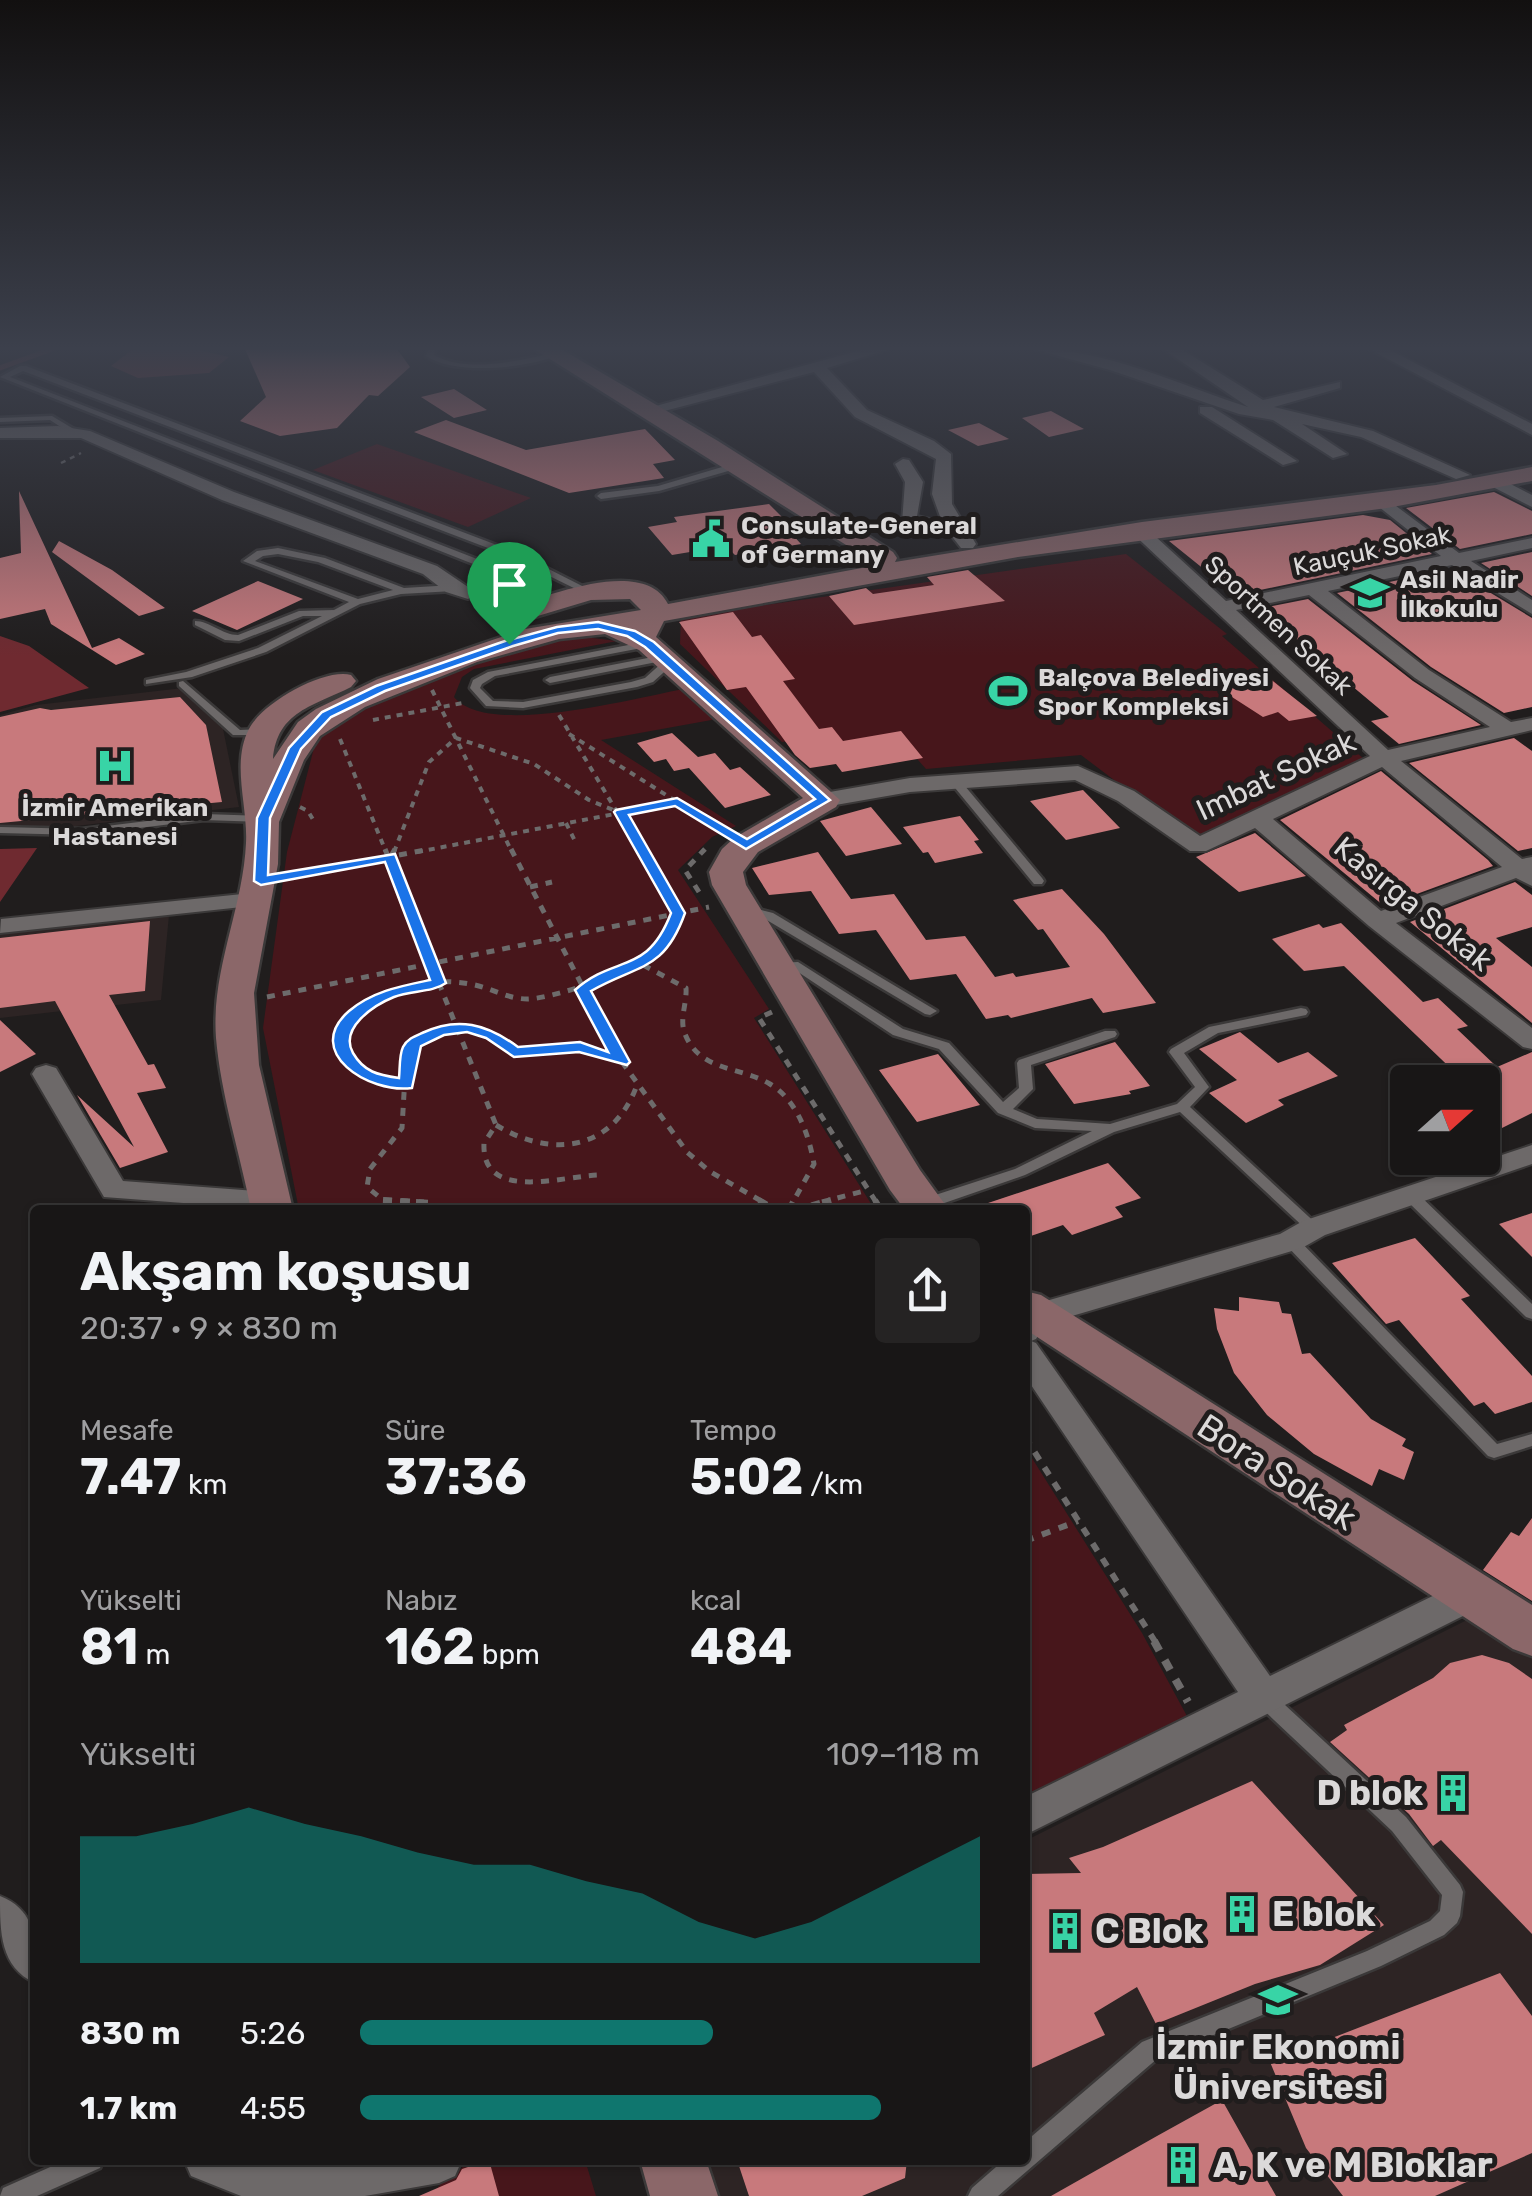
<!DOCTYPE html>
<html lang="tr">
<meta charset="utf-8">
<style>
body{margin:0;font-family:Rubik,sans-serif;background:#252323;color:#f1f3f6;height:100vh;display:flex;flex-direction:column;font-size:38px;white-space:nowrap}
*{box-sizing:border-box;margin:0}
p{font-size:32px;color:#9f9fa1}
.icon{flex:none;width:55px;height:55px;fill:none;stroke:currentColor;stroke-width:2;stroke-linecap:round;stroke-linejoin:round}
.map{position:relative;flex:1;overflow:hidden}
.details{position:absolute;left:30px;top:1205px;width:1000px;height:960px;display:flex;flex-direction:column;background:#181616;border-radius:10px;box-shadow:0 2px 8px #0004,0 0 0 2px #363535}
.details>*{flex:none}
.needle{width:65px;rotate:69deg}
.buttons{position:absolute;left:1390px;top:1065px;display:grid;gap:20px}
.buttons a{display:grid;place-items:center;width:110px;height:110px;border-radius:10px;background:#181616;box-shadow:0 2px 8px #0004,0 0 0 2px #363535;font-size:50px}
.pin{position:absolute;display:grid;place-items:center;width:85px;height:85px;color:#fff;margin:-102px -42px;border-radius:50% 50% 50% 0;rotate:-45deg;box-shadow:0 0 10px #0007}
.pin .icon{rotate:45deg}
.round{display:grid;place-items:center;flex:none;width:105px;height:105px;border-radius:10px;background:#252323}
.headline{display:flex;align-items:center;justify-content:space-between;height:170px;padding:0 50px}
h1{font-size:55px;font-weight:700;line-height:75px}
.figures{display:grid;grid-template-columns:repeat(3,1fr);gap:15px;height:170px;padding:10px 50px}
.figures div{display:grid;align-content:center}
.figures b{font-size:50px;font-weight:700}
.figures small{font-size:28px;font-weight:400}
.figures p{font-size:28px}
.chart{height:280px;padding:20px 50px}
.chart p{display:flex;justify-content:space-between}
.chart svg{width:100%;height:180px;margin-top:10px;fill:#0f766e;opacity:.7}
ul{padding:0 50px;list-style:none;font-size:32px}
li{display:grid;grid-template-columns:160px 120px 1fr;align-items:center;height:75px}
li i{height:25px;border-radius:12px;background:#0f766e}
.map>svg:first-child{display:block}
.built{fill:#2d2424}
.green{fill:#47161b}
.forest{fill:#6f2a30}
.water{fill:#7c363a}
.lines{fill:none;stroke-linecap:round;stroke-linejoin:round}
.stream{stroke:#7c363a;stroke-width:5}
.building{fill:#c8797c}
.lane-casing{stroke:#3b3939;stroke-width:5}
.street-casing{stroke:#3b3939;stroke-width:4}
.secondary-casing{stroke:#3b3939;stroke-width:5}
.path-far4{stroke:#6d6b6b;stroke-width:2.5;stroke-dasharray:5 5;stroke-linecap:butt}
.path-far3{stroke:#6d6b6b;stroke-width:4;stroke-dasharray:6 6;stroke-linecap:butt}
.path-far2{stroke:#6d6b6b;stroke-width:5;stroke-dasharray:8 8;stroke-linecap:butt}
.path-far1{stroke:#6d6b6b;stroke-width:6;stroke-dasharray:9 9;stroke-linecap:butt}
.path{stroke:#6d6b6b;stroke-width:8;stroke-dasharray:11 11;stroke-linecap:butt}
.lane{fill:#6d6969;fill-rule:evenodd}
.street{fill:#6d6969;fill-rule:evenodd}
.secondary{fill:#8b6769;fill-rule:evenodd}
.route{fill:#1a73e8;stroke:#fff;stroke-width:2.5;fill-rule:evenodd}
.labels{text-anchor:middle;stroke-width:10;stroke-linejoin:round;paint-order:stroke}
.far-poi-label{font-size:25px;font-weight:bold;fill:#dbd9d9;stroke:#201d1d;text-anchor:start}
.far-street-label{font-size:25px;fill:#dbd9d9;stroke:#201d1d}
.street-label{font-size:30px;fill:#dbd9d9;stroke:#201d1d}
.near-street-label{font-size:35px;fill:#dbd9d9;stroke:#201d1d}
.near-poi-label{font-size:35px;font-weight:bold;fill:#dbd9d9;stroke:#201d1d;text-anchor:start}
</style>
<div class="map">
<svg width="1532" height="2196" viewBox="0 0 1532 2196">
<rect width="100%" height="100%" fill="#201d1d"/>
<path class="built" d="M183,688L222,724L239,807L76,826L0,827V715L36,705Z
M169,915L161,1000L0,1018V933Z
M1481,1613L1532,1645V2196H703L692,2160H1025V1841Z"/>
<path class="green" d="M377,444L531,498L468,527L313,470Z
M1126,554L1227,634L1222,636L1364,759L1196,842L1081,755L926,769L903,743L834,752L816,738L782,742L680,644L681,617Z
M576,636L617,641L474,669L462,677L454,697C487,738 634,698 684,689L717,719L601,740L736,826L712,837L678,870L769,1009L754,1018L875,1210H299L263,1028L287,852L315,744L332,721L383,695L529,644Z
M1025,1447L1142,1633L1188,1718L1025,1797Z
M473,2160H585L596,2196H431L443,2181Z"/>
<path class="forest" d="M0,636L29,646L89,688L0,712Z
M37,848L0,902V849Z"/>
<path class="water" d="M133,349H194L229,357L209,373L138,378L111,366Z"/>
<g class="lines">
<path class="stream" d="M0,368L52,349"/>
</g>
<path class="building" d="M245,349H397L410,367L378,396L369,395L337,428L280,436L240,421L266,397Z
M454,389L487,410L454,418L421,397Z
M1051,411L1084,429L1049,437L1022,418Z
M446,420L526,450L645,429L675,460L653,464L664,478L569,493L414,432Z
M979,423L1009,439L978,446L948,430Z
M19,491L92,648L119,638L145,654L116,665L51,624L45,609L0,619V558L21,553Z
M1494,492L1532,511V534L1460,549L1406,508Z
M769,504L795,530L789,531L801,544L735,555L726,546L672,555L648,527L677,522L674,517Z
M1363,515L1390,520L1432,554L1236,595L1169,541Z
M59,541L112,570L165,608L139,616L52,552Z
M1532,552V596L1481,563Z
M1451,569L1532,618V707L1504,713L1431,667L1337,593Z
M968,570L1005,601L854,625L829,596L866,588L873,594L934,585L927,577Z
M258,581L303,599L237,630L192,611Z
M1308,599L1413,681L1481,725L1399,744L1371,721L1389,717L1278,624L1267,626L1248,611Z
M733,612L752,637L761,635L795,679L783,681L819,729L832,727L843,741L901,731L923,758L842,772L836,764L810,768L795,755L746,687L727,690L679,622Z
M1269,678L1284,690L1317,716L1289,721L1278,712L1263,717L1218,688Z
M180,697L206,725L222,802L0,823V717L40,708L51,710Z
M672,733L698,757L715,753L730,770L740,767L771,795L725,808L689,768L674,771L666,759L654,762L637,743Z
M1514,738L1532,751V848L1518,851L1409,763Z
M1381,771L1488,860L1493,866L1384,906L1280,820Z
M1083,790L1120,828L1066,840L1030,801Z
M871,807L902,844L846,856L820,821Z
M960,816L979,840L974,841L983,853L935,863L928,852L923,853L903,827Z
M1255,833L1306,876L1239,892L1196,857Z
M818,852L851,899L894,894L926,940L965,936L995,977L1013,973L1016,977L1070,967L1043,929L1038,930L1013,900L1062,889L1104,934L1156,1003L1103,1013L1092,998L1011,1018L1008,1015L986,1019L956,974L910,980L876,930L839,934L811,891L769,895L752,868Z
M1515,882L1532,895V927L1496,938L1532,967V1023L1410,922Z
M150,921L145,991L109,995L148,1065L154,1064L166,1088L137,1093L168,1152L120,1168L77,1095L134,1147L55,1001L0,1008V938Z
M1341,923L1423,1002L1438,998L1468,1026L1457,1029L1497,1067L1532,1052V1113L1482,1138V1082H1465L1344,966L1304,971L1272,939L1319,924L1323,928Z
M0,1020L36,1054L0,1072Z
M1240,1032L1278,1063L1308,1052L1338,1076L1278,1100L1284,1105L1246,1123L1209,1093L1237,1080L1199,1049Z
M1115,1042L1150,1086L1129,1091L1131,1094L1074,1104L1045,1064Z
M938,1054L980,1105L917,1122L879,1070Z
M1108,1163L1141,1198L1115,1207L1123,1217L1072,1235L1063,1225L1025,1238V1210H979V1206Z
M1532,1213V1257L1499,1224Z
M1415,1238L1470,1296L1461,1299L1532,1376V1402L1495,1414L1484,1402L1474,1406L1399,1320L1386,1324L1332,1263Z
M1239,1297L1279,1302L1282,1313L1291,1314L1302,1354L1310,1353L1371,1419L1406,1439L1402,1446L1414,1452L1404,1480L1379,1469L1372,1486L1314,1454L1267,1415L1234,1373L1217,1329L1214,1308L1239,1311Z
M1532,1518V1601L1483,1570L1511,1532L1519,1536Z
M1482,1655L1509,1663L1532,1679V1934L1441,1840L1433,1846L1409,1814L1330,1742L1347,1730L1344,1725L1433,1678L1450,1663Z
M1252,1781L1384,1925L1320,1965L1255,1984L1156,2024L1137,1987L1094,2013L1105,2035L1025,2071V1874L1081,1873L1069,1858L1103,1847Z
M1500,1973L1532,2016V2153L1435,2196H1343L1306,2148L1270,2062Z
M1222,2100L1276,2196H1051L1157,2136Z
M489,2160L499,2196H419L456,2180L462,2169Z
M737,2160H907L905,2178L862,2196H749Z"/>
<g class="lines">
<g class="lane-casing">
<path id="lane" d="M428,349H436L434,355C468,374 519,360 555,353L559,355C527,368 456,376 426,356Z
M20,366H26L515,552L594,592L586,594L525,564L491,571L0,377ZM23,371L509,556L518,560L495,566L10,377Z
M52,416L77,431L70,433L50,420L0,422V418Z
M739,462L742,463V467L659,491L601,499L597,496L601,493L658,486Z
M278,548L325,558L404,588L453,585L458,588L453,591L401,594L360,604L266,652L192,677L146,684V680L186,672L258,648L322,616H303L239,641L225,640L195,625V621C210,621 222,635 238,635L299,611L334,610L349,602L243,561L257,551ZM278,554L318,562L393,590L358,599L255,561L263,556Z
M649,641L652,642V646L495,676L482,684L480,688L493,701L523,702L631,682L645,678L664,661H672V665L653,682L637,687L523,708L486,706L470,688L473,680L488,672Z
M663,655L667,656V660L550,683L545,680L550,677Z
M183,681L240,730L262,729L267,732L262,735H233L179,686V682Z
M955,778L959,779L1042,878L1044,881L1042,884H1034L951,783L949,781Z
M204,814L263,816L269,819L263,822L204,820L82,835L0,833V827L82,829Z
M750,907L773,913L937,1011L930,1015L925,1014L765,919L746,914L744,911Z
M798,962L903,1029L949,1043L1003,1102L1019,1088L1017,1063L1019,1060L1105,1031H1115L1117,1034L1115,1037L1031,1065L1033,1089L1013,1109L1037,1119L1110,1124L1177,1104L1195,1087L1169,1052L1171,1049L1209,1027L1301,1008L1306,1009L1308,1012L1306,1015L1218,1033L1184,1053L1209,1087L1190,1107L1321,1228L1319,1232H1309L1180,1112L1114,1132L1025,1175L930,1208H920L918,1204L920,1200L1015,1169L1092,1131L1035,1128L998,1113L939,1049L893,1035L795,970L777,971L771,967L777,963Z
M1411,1191L1416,1192L1532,1304V1319L1526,1317L1406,1200L1404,1196L1406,1192Z
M1291,1236L1296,1237L1497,1444L1532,1434V1446L1494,1458L1488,1456L1286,1245L1284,1241L1286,1237Z
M1264,1690L1271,1692L1406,1817L1460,1885L1463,1892L1460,1916L1457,1923L1444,1935L1381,1966L1158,2058L998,2196H968L972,2188L1004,2160H1025V2142L1142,2042L1367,1951L1430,1921L1440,1911L1442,1895L1392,1831L1257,1704L1255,1698L1257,1692Z
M66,2160H103L100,2168L37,2196H0L3,2188Z"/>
</g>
<g class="street-casing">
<path id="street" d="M865,349H890L827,368L867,410L934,441L951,454L952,504L976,544L973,548H961L950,534L902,523L905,482L895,464L903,459L909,460L923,482L917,516L942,522L932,494L936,459L855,417L814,372L649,415L641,410Z
M1033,349C1107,349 1179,385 1248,407L1163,349H1181L1263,400L1340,382V388L1274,407L1373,431L1470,475L1456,479L1361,437L1302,424L1347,454L1333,458L1273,420L1239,414L1110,370Z
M1369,349H1388L1532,424V435Z
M1200,407H1212L1297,461L1283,465L1200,413Z
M58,426L90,431L234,492L437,566L477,593L468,599L446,592L423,574L222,500L81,438H0V428Z
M1497,477L1532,495V507L1491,486V478Z
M1380,494L1459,553L1532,538V548L1471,561L1532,600V614L1452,565L1328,591L1429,670L1511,722L1532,718V730L1401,761L1522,859L1532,857V886L1516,878L1396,923L1532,1028V1049L1523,1047L1369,926L1255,828L1206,851H1190L1118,801L1075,780L910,792L824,807L813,800L824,793L910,778L1078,766L1134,791L1200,836L1370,756L1129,530L1138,525L1144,526L1226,601L1441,556L1374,503V495ZM1309,595L1415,678L1490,727L1388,750L1236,610ZM1382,767L1502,867L1381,911L1273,819Z
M486,593L527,609L530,613L520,619L479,603V595Z
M252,893L261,895L264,900L261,905L0,933L1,919Z
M46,1065L56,1068L123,1181L270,1192L280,1195L285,1202L277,1210L104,1197L32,1074L36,1068Z
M1532,1145V1164L1325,1235L1302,1248L1045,1324L1036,1339L1031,1341L1036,1343L1270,1676L1457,1584L1470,1580L1483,1584L1488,1595L1483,1606L1025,1835V1797L1238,1692L1025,1376V1307L1280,1234L1303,1221Z
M0,1896C40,1912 35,1946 35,1983C0,1967 0,1932 0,1896Z
M184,2160H267L280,2165L308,2160H462L455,2176L439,2183L365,2196H241L191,2176Z"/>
</g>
<g class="secondary-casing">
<path id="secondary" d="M534,349H561L718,441L893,552L897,558L895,562L1142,522L1436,485L1532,467V481L1387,508L1018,557L664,621L656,637L840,800L836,807L758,852L743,872L746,885L920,1170L949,1210H905L890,1190L712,885L709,872L722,849L734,838L803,798L639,650L605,634L559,639L477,662L365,707L320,736L304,760L279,822L278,864L254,993L259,1065L293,1210H251C240,1153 221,1096 216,1038C211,970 243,909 246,843C248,806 231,763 249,729C262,703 324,668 351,675L356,681L351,687C314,706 277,711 273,759L298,722L316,709L378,679L525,629L641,610L630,599L591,600L521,621L507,613L511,607C548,596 644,556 668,604L878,565Z
M1025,1291L1041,1295L1532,1605V1656L1513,1649L1025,1329Z
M640,2160H706L718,2196H650Z"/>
</g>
<path class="path-far4" d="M61,463L81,453"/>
<path class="path-far3" d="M432,690L512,852
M559,715L641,852
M373,720L463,703
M569,734L725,832
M340,739L386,852
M300,807L308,811L315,823
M566,823L576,843
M394,852L429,762L456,738L534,764L589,800L618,812
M417,852L677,802"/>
<path class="path-far2" d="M385,849L496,1125L484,1143C481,1204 566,1175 600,1175
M511,849L622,1062L687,1152L709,1171L763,1202
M391,856L395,849
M289,876L430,849
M530,887L552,882
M699,892L685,870L705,849
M643,965L686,988C687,1004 679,1019 685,1034C700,1072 740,1066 770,1084C797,1100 809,1135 814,1164L793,1202
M267,997L709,907
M772,1012L759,1018L876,1202
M406,1084C372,1080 339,1069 344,1029C376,991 426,974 475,985C493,989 509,999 527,999C554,999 645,967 662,948C671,938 674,925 678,913L640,849
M496,1125C552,1159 613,1151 637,1085
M424,1202L383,1200L367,1187L370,1169L402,1128L406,1059L422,1037L442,1030L473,1028L514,1052L581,1047L619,1061
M822,1202L868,1190"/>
<path class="path-far1" d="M383,1200L433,1203V1210
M759,1200L776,1210
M875,1200L881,1210
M789,1210L794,1200
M794,1210L831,1200
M1025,1437L1156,1643
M1025,1541L1078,1521"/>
<path class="path" d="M1154,1641L1188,1702"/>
<use href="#lane" class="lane"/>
<use href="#street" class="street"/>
<use href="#secondary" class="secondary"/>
</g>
<linearGradient id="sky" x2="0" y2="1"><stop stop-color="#121010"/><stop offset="0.53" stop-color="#3c404c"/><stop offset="1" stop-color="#3c404c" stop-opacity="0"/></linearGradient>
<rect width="1532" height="657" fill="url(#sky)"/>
<path class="route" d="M598,622L635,631L654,642L830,800L746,849L675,806L629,815L685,913C664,972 638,964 591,991L630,1062L627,1065L579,1052L514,1057L486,1038L467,1032L444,1035L421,1046L412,1088C369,1094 302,1052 349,1011C373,991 401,986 430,980L385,862L261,885L254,881L257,818L289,748L322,712L376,686L505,641L557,627ZM598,629L627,636L645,647L815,799L747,839L677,798L616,810L614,812L671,913C647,976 615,954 575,990L608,1052L580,1042L518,1047C487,1024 458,1016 422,1033C415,1036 407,1039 403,1047C399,1055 400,1069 399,1078C378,1075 364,1072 353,1053C339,1028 374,1005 394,997C411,990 432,993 446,983L395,854L268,875L270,818L301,749L331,717L385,691L513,646L558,633Z"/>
<defs>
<g id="civic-bare" transform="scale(3)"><path d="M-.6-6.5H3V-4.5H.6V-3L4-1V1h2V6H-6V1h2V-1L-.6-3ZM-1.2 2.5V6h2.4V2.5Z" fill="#38d4a6" stroke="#201d1d" stroke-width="2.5" paint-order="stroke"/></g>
<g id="school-bare" transform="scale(3)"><path d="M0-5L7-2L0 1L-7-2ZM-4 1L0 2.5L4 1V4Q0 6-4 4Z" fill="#38d4a6" stroke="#201d1d" stroke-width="2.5" paint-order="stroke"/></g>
<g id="stadium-bare" transform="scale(3)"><path d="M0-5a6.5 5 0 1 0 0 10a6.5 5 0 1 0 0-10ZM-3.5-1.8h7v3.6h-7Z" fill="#38d4a6" stroke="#201d1d" stroke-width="2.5" paint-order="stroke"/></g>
<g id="hospital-bare" transform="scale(3)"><path d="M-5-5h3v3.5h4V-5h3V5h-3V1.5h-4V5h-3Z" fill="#38d4a6" stroke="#201d1d" stroke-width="2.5" paint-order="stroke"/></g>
<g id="building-bare" transform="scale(3)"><path d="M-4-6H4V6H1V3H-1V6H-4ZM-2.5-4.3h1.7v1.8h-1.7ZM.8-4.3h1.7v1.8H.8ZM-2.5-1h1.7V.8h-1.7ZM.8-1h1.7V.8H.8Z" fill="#38d4a6" stroke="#201d1d" stroke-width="2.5" paint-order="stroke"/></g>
<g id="university-bare" transform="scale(3)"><path d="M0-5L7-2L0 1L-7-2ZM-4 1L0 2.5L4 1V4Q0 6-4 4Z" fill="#38d4a6" stroke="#201d1d" stroke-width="2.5" paint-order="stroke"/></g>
</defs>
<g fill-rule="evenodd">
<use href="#civic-bare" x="711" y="539"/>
<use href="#school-bare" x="1370" y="593"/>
<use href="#stadium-bare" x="1008" y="691"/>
<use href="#hospital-bare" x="115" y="766"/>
<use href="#building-bare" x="1453" y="1793"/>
<use href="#building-bare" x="1242" y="1914"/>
<use href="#building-bare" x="1065" y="1931"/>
<use href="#university-bare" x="1278" y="2000"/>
<use href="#building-bare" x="1183" y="2165"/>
</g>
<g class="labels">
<g class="far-poi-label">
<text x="741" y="534">Consulate-General<tspan x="741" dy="29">of Germany</tspan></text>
<text x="1400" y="588">Asil Nadir<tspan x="1400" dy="29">İlkokulu</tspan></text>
<text x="1038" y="686">Balçova Belediyesi<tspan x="1038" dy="29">Spor Kompleksi</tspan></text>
<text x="115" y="816" text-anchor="middle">İzmir Amerikan<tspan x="115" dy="29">Hastanesi</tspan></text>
</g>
<g class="far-street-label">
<text transform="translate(1372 550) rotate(-12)" y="9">Kauçuk Sokak</text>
<text transform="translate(1279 625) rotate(43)" y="9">Sportmen Sokak</text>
</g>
<g class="street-label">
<text transform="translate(1276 776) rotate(-25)" y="10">Imbat Sokak</text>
<text transform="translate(1413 904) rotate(39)" y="10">Kasırga Sokak</text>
</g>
<g class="near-street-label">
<text transform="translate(1277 1472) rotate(33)" y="12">Bora Sokak</text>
</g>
<g class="near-poi-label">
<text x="1423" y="1805" text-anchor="end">D blok</text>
<text x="1272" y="1926">E blok</text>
<text x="1095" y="1943">C Blok</text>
<text x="1278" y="2059" text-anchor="middle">İzmir Ekonomi<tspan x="1278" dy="40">Üniversitesi</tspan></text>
<text x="1213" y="2177">A, K ve M Bloklar</text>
</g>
</g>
</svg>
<div class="buttons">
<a><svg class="needle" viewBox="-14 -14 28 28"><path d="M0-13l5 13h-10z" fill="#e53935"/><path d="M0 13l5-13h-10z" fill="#9f9fa1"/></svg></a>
</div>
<div class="pin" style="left:509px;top:644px;background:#1e9e55"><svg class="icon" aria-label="arrive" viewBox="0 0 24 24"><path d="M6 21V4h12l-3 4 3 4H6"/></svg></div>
<section class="details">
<div class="headline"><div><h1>Akşam koşusu</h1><p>20:37 · 9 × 830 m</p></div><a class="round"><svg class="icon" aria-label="share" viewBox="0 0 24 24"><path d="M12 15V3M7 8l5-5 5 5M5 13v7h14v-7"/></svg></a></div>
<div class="figures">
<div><p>Mesafe</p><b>7.47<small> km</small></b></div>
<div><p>Süre</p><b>37:36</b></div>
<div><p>Tempo</p><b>5:02<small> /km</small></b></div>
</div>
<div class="figures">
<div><p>Yükselti</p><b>81<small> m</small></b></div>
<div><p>Nabız</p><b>162<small> bpm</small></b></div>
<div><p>kcal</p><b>484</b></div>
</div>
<div class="chart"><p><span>Yükselti</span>109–118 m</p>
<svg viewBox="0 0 160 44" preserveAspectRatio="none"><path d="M0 44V13L10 13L20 10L30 6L40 10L50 13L60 17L70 20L80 20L90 24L100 27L110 34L120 38L130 34L140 27L150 20L160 13V44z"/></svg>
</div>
<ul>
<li><b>830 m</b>5:26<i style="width:57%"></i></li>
<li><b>1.7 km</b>4:55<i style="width:84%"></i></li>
</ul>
</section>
</div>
